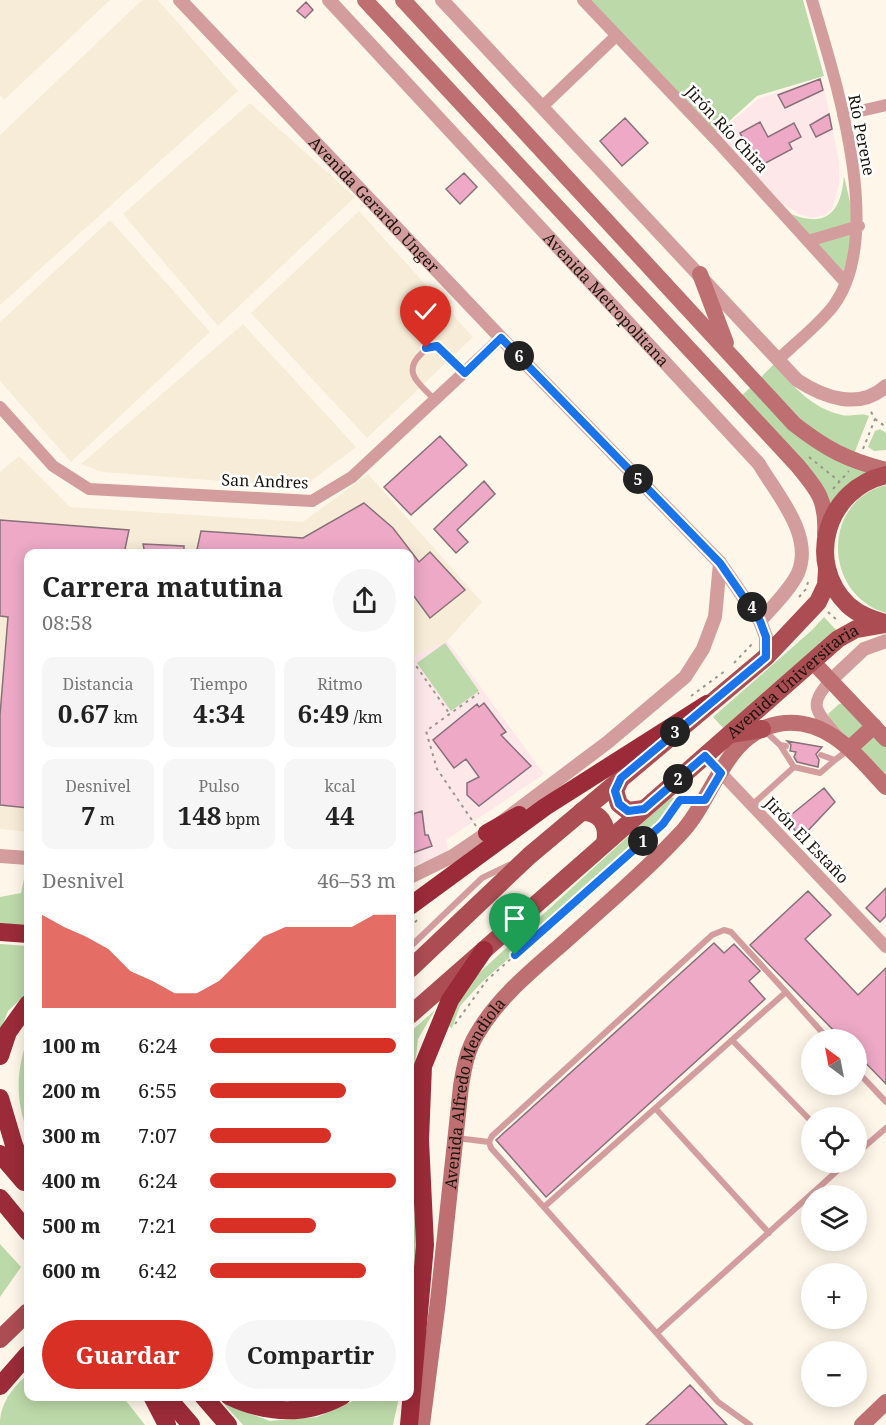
<!DOCTYPE html>
<html lang="es">
<meta charset="utf-8">
<style>
body{margin:0;font-family:"Noto Serif",serif;background:#f6f6f6;color:#222;height:100vh;display:flex;flex-direction:column;font-size:22px;white-space:nowrap}
*{box-sizing:border-box;margin:0}
p{font-size:20px;color:#767676}
.icon{flex:none;width:33px;height:33px;fill:none;stroke:currentColor;stroke-width:2;stroke-linecap:round;stroke-linejoin:round}
.map{position:relative;flex:1;overflow:hidden}
.sheet{position:absolute;left:24px;top:549px;width:390px;height:852px;display:flex;flex-direction:column;background:#fff;border-radius:12px;box-shadow:0 3px 15px #0003}
.sheet>*{flex:none}
.needle{width:39px;rotate:328deg}
.tools{position:absolute;left:801px;top:1029px;display:grid;gap:12px}
.tools a{display:grid;place-items:center;width:66px;height:66px;border-radius:50%;background:#fff;box-shadow:0 3px 15px #0003;font-size:30px}
.pin{position:absolute;display:grid;place-items:center;width:51px;height:51px;color:#fff;margin:-62px -26px;border-radius:50% 50% 50% 0;rotate:-45deg;box-shadow:0 0 6px #0007}
.pin .icon{rotate:45deg}
.km{position:absolute;width:30px;height:30px;margin:-15px;border-radius:50%;background:#222;color:#fff;font-size:16px;line-height:30px;text-align:center}
.round{display:grid;place-items:center;flex:none;width:63px;height:63px;border-radius:32px;background:#f6f6f6}
.headline{display:flex;align-items:center;justify-content:space-between;height:102px;padding:0 18px}
h1{font-size:27px;font-weight:700;line-height:45px}
.figures{display:grid;grid-template-columns:repeat(3,1fr);gap:9px;height:102px;padding:6px 18px}
.figures div{display:grid;align-content:center;border-radius:12px;background:#f6f6f6;text-align:center}
.figures b{font-size:26px;font-weight:700}
.figures small{font-size:16px;font-weight:400}
.figures p{font-size:16px}
.chart{height:168px;padding:12px 18px}
.chart p{display:flex;justify-content:space-between}
.chart svg{width:100%;height:108px;margin-top:6px;fill:#d93025;opacity:.7}
.button{display:flex;gap:12px;margin-top:auto;padding:12px 18px}
.button a{flex:1;height:69px;border-radius:36px;background:#d93025;color:#fff;font-size:24px;font-weight:700;line-height:69px;text-align:center}
.button a+a{background:#f6f6f6;color:#222}
ul{padding:0 18px;list-style:none;font-size:20px}
li{display:grid;grid-template-columns:96px 72px 1fr;align-items:center;height:45px}
li i{height:15px;border-radius:8px;background:#d93025}
.map>svg:first-child{display:block}
.industrial{fill:#f7ecd7}
.education{fill:#fde7e9}
.green{fill:#bcd9a9}
.building{fill:#eda9c6;stroke:#887079;stroke-width:1.5}
.lines{fill:none;stroke-linecap:round;stroke-linejoin:round}
.path{stroke:#9c968b;stroke-width:2;stroke-dasharray:3 4.5;stroke-linecap:butt}
.service{stroke:#d49d9d;stroke-width:6}
.minor{stroke:#d49d9d;stroke-width:12}
.tertiary{stroke:#d49d9d;stroke-width:14}
.secondary{stroke:#be6f72;stroke-width:16}
.primary{stroke:#ac4d53;stroke-width:18}
.motorway{stroke:#9b2b39;stroke-width:18}
.route-casing{stroke:#fff;stroke-width:12}
.route{stroke:#1a73e8;stroke-width:8}
.labels{text-anchor:middle;stroke-width:5;stroke-linejoin:round;paint-order:stroke}
.street-label{font-size:16px;fill:#1a150d;stroke:#fff}
</style>
<div class="map">
<svg width="886" height="1425" viewBox="0 0 886 1425">
<rect width="100%" height="100%" fill="#fef7e9"/>
<path class="industrial" d="M0,0H110L4,100L0,95Z
M142,0H158L238,91L0,305V135Z
M250,103L355,197L218,326L123,214Z
M359,211L473,337L367,438L251,313Z
M110,220L210,332L71,462L0,381V322Z
M243,324L356,447L303,487L102,472L81,464Z
M19,456L70,507L303,522L368,474L482,602L447,641L410,657V554H28V832L0,829V472Z"/>
<path class="education" d="M822,78L839,161V184L832,209L825,215L812,218L799,214L781,202L717,134L758,99Z
M447,641L544,774L446,840L449,854L410,867V657Z"/>
<path class="green" d="M590,0H803L824,76L757,96L716,133Z
M844,176L856,228L843,274L791,214C826,228 841,213 844,176Z
M774,364C793,386 811,408 842,415C850,417 862,412 869,416L854,454L802,425L760,378Z
M752,386C795,432 808,453 870,471L831,506L741,396Z
M880,429L886,433V450L874,451L868,447L875,431Z
M886,485V613C823,595 821,501 886,485Z
M824,617L837,631L727,732L713,717L812,630Z
M445,643L479,691L451,711L417,663Z
M846,703L886,745V780L832,728L828,714L839,704Z
M671,797L678,801L667,818L482,982L460,1006L452,1028L446,1024L457,1002L479,973Z
M26,869L28,870V926L0,924V897L21,893Z
M0,944L28,946V992L8,1011L0,1031Z
M435,1010L418,1039L410,1112V1032Z
M28,1037V1133C15,1099 16,1071 28,1037Z
M410,1139L416,1244L410,1311Z
M0,1244L21,1267L0,1297Z
M28,1374V1396L123,1397L145,1425H0C0,1403 12,1388 28,1374Z
M362,1397H399L393,1425H243L224,1404L270,1421L317,1417Z"/>
<path class="building" d="M306,2L313,10L305,18L297,11Z
M820,79L823,90L785,108L778,95Z
M829,114L832,129L816,137L810,125Z
M625,118L648,143L622,166L600,141Z
M760,122L768,137L794,123L801,137L789,143L792,149L758,167L740,133Z
M464,173L477,187L460,204L446,189Z
M440,436L467,465L411,515L384,487Z
M484,481L495,494L457,530L468,542L456,553L434,529Z
M364,503L393,528L419,562L430,552L465,590L430,618L410,591V554H196L201,531L303,538Z
M0,520L129,530L124,554H28V808L0,805V715L8,617L0,616Z
M143,544L184,546V554H145Z
M484,703L506,732L501,735L531,766L479,806L467,795V783L479,777L466,759L454,768L433,740L477,704L479,707Z
M787,741L822,747L816,754L819,760L818,767L797,762L794,757L796,752L790,751L791,745Z
M824,788L835,802L801,838L786,819Z
M422,811L425,835H428L432,846L410,854V815Z
M886,888V916L880,922L866,908Z
M808,891L831,915L805,939L858,995L886,968V1084L856,1053V1040H843L750,945Z
M714,943L724,953L734,944L760,971L749,981L765,999L546,1197L496,1140Z
M690,1385L727,1425H646L675,1399Z"/>
<g class="lines">
<path class="path" d="M875,419L886,427
M863,449L875,419L870,410
M809,457L840,482
M833,489L849,471
M799,597L806,589L808,582
M828,612L839,622
M412,660L449,713
M734,663L753,643
M691,696L725,671
M476,826L437,769L426,731L479,693
M410,928L418,919
M455,1024L487,980L663,824L680,800L688,799"/>
<path class="service" d="M435,400C421,385 401,373 421,354C426,348 430,345 437,346L464,372
M765,731L780,745L786,746
M780,745L794,767L820,773L835,760
M821,755L835,760L848,750
M752,805L794,767
M410,947L482,878L509,865
M786,992L829,1040
M732,1040L812,1122
M856,1070L886,1102
M656,1109L769,1233
M457,1138L489,1142
M489,1142L492,1136L712,935L724,930L731,932L786,992L544,1207
M489,1142L491,1148L718,1402L750,1425
M856,1154L886,1128
M657,1333L847,1162"/>
<path class="minor" d="M583,0L717,141L845,282
M543,106L616,36
M843,115L886,105
M808,241L859,226
M778,360C796,342 819,325 834,305C886,233 835,79 812,0
M0,407L53,466L89,489L312,501L352,477L501,338
M830,681C806,707 818,712 837,736
M705,756L886,947"/>
<g class="tertiary">
<path id="s1" d="M180,0L501,338L720,563L760,621L766,637V657"/>
<path id="s2" d="M329,0L759,464C777,495 814,535 798,573C790,590 772,607 760,621"/>
<path d="M442,0L797,380C823,397 859,411 886,386"/>
<path d="M830,681L864,649L886,641"/>
<path d="M0,856L28,858"/>
<path d="M410,877L453,856L487,833L608,742L685,677L703,649L715,617L720,563"/>
</g>
<g class="secondary">
<path d="M365,0L797,465C818,490 827,501 825,534"/>
<path d="M403,0L794,424C826,449 847,460 886,470"/>
<path d="M700,274L726,343"/>
<path d="M812,661L886,739"/>
<path d="M850,748L874,726"/>
<path id="s3" d="M422,1425L438,1301L461,1086C464,1068 467,1050 477,1034C498,998 530,972 561,945C602,908 644,873 681,833C713,800 725,733 778,724C826,715 857,756 886,787"/>
<path d="M862,1425L886,1402"/>
</g>
<g class="primary">
<path d="M885,623C872,619 859,615 848,605C804,562 827,488 886,475"/>
<path d="M731,734L762,729"/>
<path d="M621,778L615,791L619,804L628,811L644,809"/>
<path d="M581,812C600,811 609,825 605,843"/>
<path d="M410,969L529,856L766,657L818,602L826,585L827,570"/>
<path id="s4" d="M410,1015L838,639L856,629L886,624"/>
<path d="M0,1339L28,1312"/>
</g>
<path class="motorway" d="M487,833L519,815
M410,906L545,807L707,704
M0,932L28,934
M0,1056L8,1032L28,1004
M0,1098L14,1145L28,1179
M0,1154L24,1182
M0,1198L28,1232
M0,1386L28,1354
M152,1396L167,1425
M166,1396L191,1425
M203,1396L228,1425
M229,1396C267,1414 305,1416 342,1396
M409,1425L425,1245L420,1140L423,1066L450,1000L484,950"/>
</g>
<g class="lines">
<g class="route-casing">
<path id="route" d="M426,348L437,346L465,373L501,338L720,563L760,621L766,637V657L621,778L615,791L619,804L628,811L644,809L705,756L721,773L705,800H680L663,824L515,955"/>
</g>
<use href="#route" class="route"/>
</g>
<g class="labels">
<g class="street-label">
<text transform="translate(727 129) rotate(47)" y="6">Jirón Río Chira</text>
<text transform="translate(862 135) rotate(79)" y="6">Río Perene</text>
<text dy="6" stroke="none"><textPath href="#s1" startOffset="282">Avenida Gerardo Unger</textPath></text>
<text dy="6" stroke="none"><textPath href="#s2" startOffset="408">Avenida Metropolitana</textPath></text>
<text transform="translate(265 481) rotate(2)" y="6">San Andres</text>
<text dy="6" stroke="none"><textPath href="#s4" startOffset="508">Avenida Universitaria</textPath></text>
<text transform="translate(807 840) rotate(46)" y="6">Jirón El Estaño</text>
<text dy="6" stroke="none"><textPath href="#s3" startOffset="338">Avenida Alfredo Mendiola</textPath></text>
</g>
</g>
</svg>
<div class="tools">
<a><svg class="needle" viewBox="-14 -14 28 28"><path d="M0-13l5 13h-10z" fill="#e53935"/><path d="M0 13l5-13h-10z" fill="#767676"/></svg></a>
<a><svg class="icon" aria-label="locate" viewBox="0 0 24 24"><circle cx="12" cy="12" r="6"/><path d="M12 2v4M12 18v4M2 12h4M18 12h4"/></svg></a>
<a><svg class="icon" aria-label="layers" viewBox="0 0 24 24"><path d="M12 4l9 5-9 5-9-5zM3 14l9 5 9-5"/></svg></a>
<a>+</a>
<a>−</a>
</div>
<div class="pin" style="left:515px;top:955px;background:#1e9e55"><svg class="icon" aria-label="arrive" viewBox="0 0 24 24"><path d="M6 21V4h12l-3 4 3 4H6"/></svg></div>
<div class="pin" style="left:426px;top:348px;background:#d93025"><svg class="icon" aria-label="check" viewBox="0 0 24 24"><path d="M5 12l5 5 9-10"/></svg></div>
<b class="km" style="left:643px;top:841px">1</b>
<b class="km" style="left:678px;top:779px">2</b>
<b class="km" style="left:675px;top:732px">3</b>
<b class="km" style="left:752px;top:607px">4</b>
<b class="km" style="left:638px;top:479px">5</b>
<b class="km" style="left:519px;top:356px">6</b>
<section class="sheet">
<div class="headline"><div><h1>Carrera matutina</h1><p>08:58</p></div><a class="round"><svg class="icon" aria-label="share" viewBox="0 0 24 24"><path d="M12 15V3M7 8l5-5 5 5M5 13v7h14v-7"/></svg></a></div>
<div class="figures">
<div><p>Distancia</p><b>0.67<small> km</small></b></div>
<div><p>Tiempo</p><b>4:34</b></div>
<div><p>Ritmo</p><b>6:49<small> /km</small></b></div>
</div>
<div class="figures">
<div><p>Desnivel</p><b>7<small> m</small></b></div>
<div><p>Pulso</p><b>148<small> bpm</small></b></div>
<div><p>kcal</p><b>44</b></div>
</div>
<div class="chart"><p><span>Desnivel</span>46–53 m</p>
<svg viewBox="0 0 160 44" preserveAspectRatio="none"><path d="M0 44V6L10 11L20 15L30 20L40 29L50 33L60 38L70 38L80 33L90 24L100 15L110 11L120 11L130 11L140 11L150 6L160 6V44z"/></svg>
</div>
<ul>
<li><b>100 m</b>6:24<i style="width:100%"></i></li>
<li><b>200 m</b>6:55<i style="width:73%"></i></li>
<li><b>300 m</b>7:07<i style="width:65%"></i></li>
<li><b>400 m</b>6:24<i style="width:100%"></i></li>
<li><b>500 m</b>7:21<i style="width:57%"></i></li>
<li><b>600 m</b>6:42<i style="width:84%"></i></li>
</ul>
<div class="button"><a>Guardar</a><a>Compartir</a></div>
</section>
</div>
